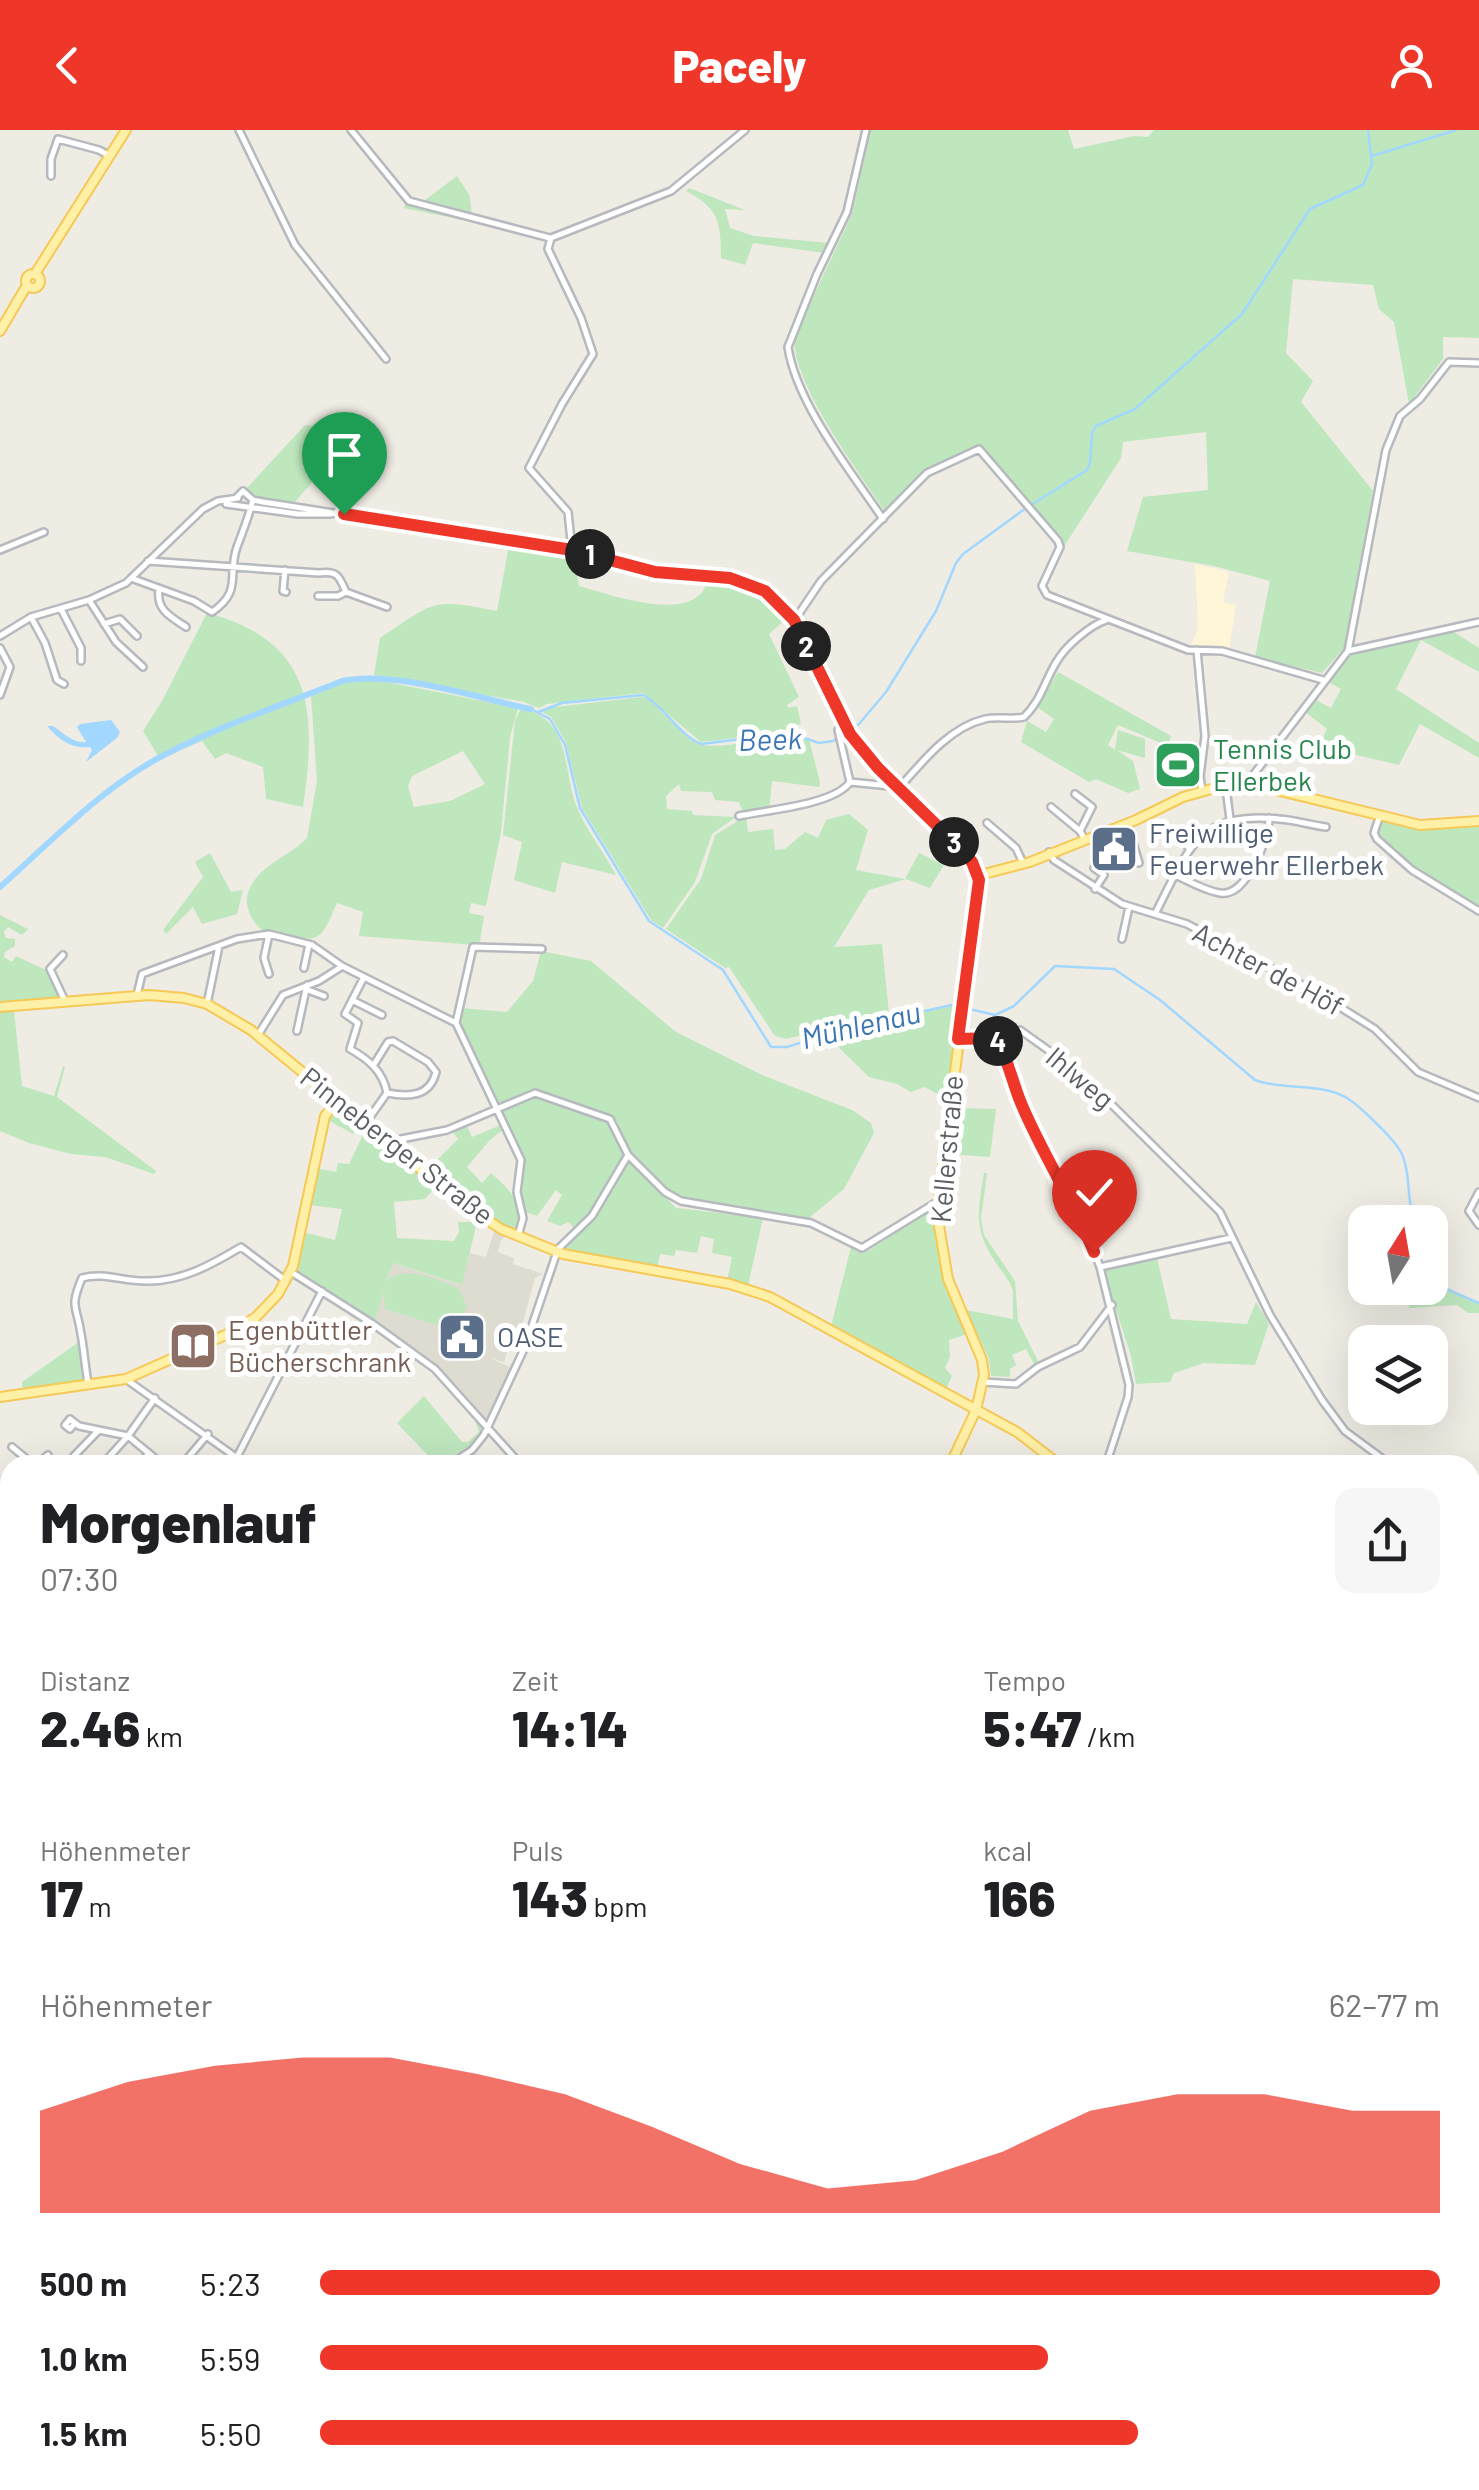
<!DOCTYPE html>
<html lang="de">
<meta charset="utf-8">
<style>
body{margin:0;font-family:Barlow,sans-serif;background:#f6f6f6;color:#202124;height:100vh;display:flex;flex-direction:column;font-size:38px;white-space:nowrap}
*{box-sizing:border-box;margin:0}
p{font-size:32px;color:#757577}
.icon{flex:none;width:55px;height:55px;fill:none;stroke:currentColor;stroke-width:2;stroke-linecap:round;stroke-linejoin:round}
.map{position:relative;flex:1;overflow:hidden}
.drawer{position:absolute;left:0px;top:1325px;width:1480px;height:1035px;display:flex;flex-direction:column;background:#fff;border-radius:30px 30px 0 0;box-shadow:0 10px 40px #0002}
.drawer>*{flex:none}
.needle{width:65px;rotate:11deg}
.buttons{position:absolute;left:1348px;top:1075px;display:grid;gap:20px}
.buttons a{display:grid;place-items:center;width:100px;height:100px;border-radius:20px;background:#fff;box-shadow:0 10px 40px #0002;font-size:50px}
.pin{position:absolute;display:grid;place-items:center;width:85px;height:85px;color:#fff;margin:-102px -42px;border-radius:50% 50% 50% 0;rotate:-45deg;box-shadow:0 0 10px #0007}
.pin .icon{rotate:45deg}
.km{position:absolute;width:50px;height:50px;margin:-25px;border-radius:50%;background:#222;color:#fff;font-size:28px;line-height:50px;text-align:center}
.round{display:grid;place-items:center;flex:none;width:105px;height:105px;border-radius:20px;background:#f6f6f6}
.summary{display:flex;align-items:center;justify-content:space-between;height:170px;padding:0 40px}
h1{font-size:55px;font-weight:800;line-height:75px}
.figures{display:grid;grid-template-columns:repeat(3,1fr);gap:15px;height:170px;padding:10px 40px}
.figures div{display:grid;align-content:center}
.figures b{font-size:50px;font-weight:800}
.figures small{font-size:28px;font-weight:400}
.figures p{font-size:28px}
.chart{height:280px;padding:20px 40px}
.chart p{display:flex;justify-content:space-between}
.chart svg{width:100%;height:180px;margin-top:10px;fill:#ee3729;opacity:.7}
ul{padding:0 40px;list-style:none;font-size:32px}
li{display:grid;grid-template-columns:160px 120px 1fr;align-items:center;height:75px}
li i{height:25px;border-radius:12px;background:#ee3729}
header{display:flex;justify-content:space-between;align-items:center;height:130px;padding:0 40px;background:#ee3729;color:#fff;font-size:45px;font-weight:800}
.map>svg:first-child{display:block}
.commercial{fill:#fff5d7}
.industrial{fill:#dfddd7}
.education{fill:#dedbd1}
.green{fill:#bee7be;fill-rule:evenodd}
.water{fill:#a2d7ff}
.lines{fill:none;stroke-linecap:round;stroke-linejoin:round}
.stream{stroke:#a2d7ff;stroke-width:2.5}
.river{stroke:#a2d7ff;stroke-width:6}
.minor-casing{stroke:#b6b9be;stroke-width:10}
.major-casing{stroke:#f6c855;stroke-width:12}
.highway-casing{stroke:#f1a500;stroke-width:15}
.minor{stroke:#fff;stroke-width:5}
.major{stroke:#fff0a7;stroke-width:8}
.highway{stroke:#ffe189;stroke-width:10}
.route-casing{stroke:#fff;stroke-width:20}
.route{stroke:#ee3729;stroke-width:12}
.labels{text-anchor:middle;stroke-width:10;stroke-linejoin:round;paint-order:stroke}
.leisure-label{font-size:28px;fill:#27864d;stroke:#fff;text-anchor:start}
.service-label{font-size:28px;fill:#4e5e75;stroke:#fff;text-anchor:start}
.street-label{font-size:28px;fill:#5b5f64;stroke:#fff}
.education-label{font-size:28px;fill:#785e54;stroke:#fff;text-anchor:start}
.water-label{font-size:30px;font-style:italic;fill:#3c77b4;stroke:#fff}
</style>
<header><svg class="icon" aria-label="back" viewBox="0 0 24 24"><path d="M15 5l-7 7 7 7"/></svg>Pacely<svg class="icon" aria-label="person" viewBox="0 0 24 24"><circle cx="12" cy="8" r="4"/><path d="M4 21q1-7 8-7t8 7"/></svg></header>
<div class="map">
<svg width="1479" height="2360" viewBox="0 0 1479 2360">
<rect width="100%" height="100%" fill="#eeece3"/>
<path class="commercial" d="M1195,434L1229,442L1223,472L1236,475L1229,520L1190,518L1198,499Z
M502,2350H647L651,2360H495Z"/>
<path class="industrial" d="M1470,1469L1479,1472V1697L1470,1695Z
M997,2350H1333L1345,2360H1009Z"/>
<path class="education" d="M494,1102L505,1107L501,1110L498,1122L514,1128L513,1134L543,1144L535,1148L518,1210L511,1208L504,1232L490,1228L514,1239L489,1289H483L449,1251L374,1192L392,1133L461,1155L470,1123L486,1127Z"/>
<path class="green" d="M871,0H1068L1074,19L1134,6L1148,7L1154,0H1479V208L1443,207V229L1409,274L1394,192L1379,179L1373,155L1293,149L1286,223L1313,251L1301,272L1373,361L1344,518L1322,543L1255,527L1270,451L1214,436L1127,421L1143,367L1208,360L1206,302L1123,312L1121,328L1063,418L1062,412L982,321L975,319L926,340L884,380C857,340 793,254 794,208L852,84Z
M457,46L470,66L472,88L493,93L492,96L404,78L407,71L420,74Z
M689,58L745,80L725,79L730,98L754,106L829,113L824,123L753,113L745,135L721,128C721,93 719,78 686,61Z
M305,295L350,302L339,322L293,374L264,370L246,359Z
M509,415L574,426L579,456C609,464 695,496 707,452C740,449 767,462 787,488L769,504L799,567L787,575L788,578L797,576L801,594L791,596L792,602L701,612L643,563L547,574L539,578L524,572L374,545L380,508C436,471 430,468 497,481Z
M207,483C314,511 317,581 303,677L266,669L263,637L226,623L215,629L202,611L160,629L143,601L162,571Z
M1454,502L1479,518V542L1421,510L1396,559L1479,613V628L1420,594L1399,635L1319,616L1327,599L1304,581L1314,569L1331,578L1341,559L1326,551L1351,525Z
M1058,542L1171,606L1168,616L1118,595L1108,615L1115,620L1118,600L1145,609V628L1117,620L1133,631L1140,659L1128,663L1096,649L1089,652L1021,612L1027,591L1046,602L1054,589L1037,577Z
M367,548L518,578L510,607L501,702L486,776L471,773L469,783L484,786L480,811L476,815L359,806L363,782L337,773C332,783 327,800 318,806C309,812 273,806 264,801C251,793 243,774 249,760C260,734 289,727 307,708L317,651L311,566L345,551ZM463,621L485,654L450,671L414,677L408,656L412,646Z
M641,567L649,569C659,579 686,608 696,613C721,624 776,599 809,609L820,652L819,657L772,651L769,681L743,682L739,672L715,670L712,662L681,661L679,654L666,666L667,679L692,681L693,685L736,687L712,704L695,752L663,798L651,790L582,678L565,611L551,587L542,582L547,578Z
M521,578C576,591 560,643 579,682C589,704 605,724 616,745L562,732L555,763L514,750L522,712L503,705L515,591Z
M849,684L868,700L856,740L905,749L919,723L944,735L930,758L906,749L869,760L834,817L882,814L889,884L786,909L775,906L729,837L725,838L666,799L701,749L715,705L746,686L748,702L773,699L775,720L785,719L805,702L818,708L826,690Z
M1381,690L1425,700L1479,696V779L1414,740L1378,708Z
M210,723L231,762L243,760L237,784L202,794L193,777L166,804L163,800L203,747L195,732Z
M0,785L28,799L22,805L8,797L4,802L6,808L15,809V816L5,822L4,827L12,832L16,826L50,842L62,868L0,873Z
M541,821L591,831L676,902L762,945L852,980L871,993L874,1003L844,1059L809,1088L681,1070L667,1060L631,1022L617,991L605,983L534,960L497,974L459,893L461,878L507,882L533,851Z
M80,873L14,881L22,956L54,966L63,936L65,937L57,967L156,1041L154,1044L105,1027L71,1024L29,1013L0,1001V879Z
M958,875L948,969L924,957L911,962L897,954L869,947L824,903L859,893Z
M532,965L603,988L612,996L626,1025L591,1085L577,1100L568,1092L560,1096L547,1091L562,1065L556,1060L537,1086L525,1082L521,1069L525,1030L499,979Z
M954,978L996,979L990,1027L948,1024Z
M333,979L341,980L435,1058L425,1069L394,1072L397,1108L454,1111L459,1102L458,1092H477L462,1155L393,1133L386,1151C406,1135 436,1148 459,1159L467,1177L453,1200L385,1179L384,1161L374,1192L297,1140L306,1103L335,1110L342,1079L309,1075L316,1038L336,1042L338,1033L349,1034L364,1003L357,997L353,1004L326,989Z
M466,994L472,1007L501,995L504,999L490,1010L467,1037L482,1053L491,1043C509,1059 523,1072 518,1097L511,1100L497,1094L419,1033L433,1034L458,1009L451,999Z
M630,1030L676,1078L763,1088L748,1156L727,1151L732,1127L712,1123L714,1109L701,1106L697,1123L676,1120L674,1126L660,1124L657,1139L561,1120L595,1087Z
M984,1043H987L981,1089L984,1105L1015,1151L1018,1191L1039,1233L1035,1236L1026,1219L1012,1225L1016,1235L1010,1239V1247L991,1246L989,1229L966,1180L1013,1189V1161L1010,1153C977,1106 974,1100 984,1043Z
M934,1077C934,1122 947,1164 967,1204L949,1210L950,1227L945,1238L952,1246L946,1259L831,1196L851,1117L868,1121Z
M1430,1122L1440,1154L1479,1174V1183H1468L1457,1175L1409,1178L1410,1159L1363,1166L1369,1158H1430Z
M1157,1128L1171,1189L1247,1194L1256,1172L1269,1194L1255,1235L1204,1233L1174,1243L1170,1252L1136,1254L1131,1226L1103,1139Z
M79,1212L86,1252L23,1259L22,1252Z
M424,1266L462,1312H468L479,1302L475,1290L484,1296L472,1320L467,1317L437,1335L397,1293Z
M0,1440L10,1451V1628L7,1631L0,1626Z
M282,2350H502L495,2360L434,2357L432,2360H287Z"/>
<path class="water" d="M111,590L120,602L117,608L86,632L92,620L90,617C72,619 59,610 47,596H53C63,603 74,614 86,612L77,597L80,594Z"/>
<g class="lines">
<path class="stream" d="M1372,26L1456,0
M1031,375L1087,340L1090,333L1092,303L1096,296L1135,279L1242,184L1310,79L1363,55L1372,34L1368,0
M531,579L550,589L565,615L580,678L649,791L723,840L771,917H787L851,897L952,875L995,885L1014,876L1055,836L1114,839L1160,870L1255,950C1284,961 1320,952 1347,968C1358,975 1368,985 1377,994C1386,1003 1396,1012 1402,1024C1412,1047 1405,1070 1416,1092
M538,582L562,573L643,565C665,577 678,604 701,614L790,603L819,613L833,611L859,594L886,562L936,481L956,433L963,424L1026,378
M0,881L8,880
M1430,1133L1437,1155L1479,1173
M1,2220L10,2230
M0,2288L10,2281
M180,2350L218,2360"/>
<path class="river" d="M0,757C53,710 105,654 170,622C225,594 285,574 342,551C394,540 477,568 531,579"/>
<g class="minor-casing">
<path id="minor" d="M239,0L295,115L386,229
M351,0L409,71L550,108
M866,0L847,82L817,144L788,217C796,273 852,343 883,389
M51,46V29L58,9L99,20L110,26
M236,368L243,361L253,370L263,372L572,420L655,442L748,452L779,472L794,491L842,593L865,624
M226,374L298,384H331
M0,420L44,402
M572,420L568,382L529,338L562,274L593,224L581,188L548,119L551,108L671,61L745,0
M148,431L319,443C337,441 339,445 346,462L387,477
M285,440L283,461L286,462
M131,448L194,471L212,482C243,461 227,445 237,417C243,401 249,386 253,370
M159,460C156,480 171,487 186,497
M318,466H338L346,462
M89,470L116,512L143,537
M61,479L81,518V531
M31,487L45,513L57,550L64,554
M794,491L821,451L927,343L979,319L1058,411L1060,417L1042,456L1047,465L1188,520L1222,521L1323,550
M104,494L120,489L137,506
M0,506L31,487L89,470L126,453L203,379L218,371L238,368
M0,518L10,537L0,565
M1197,520L1205,606L1200,646L1202,661
M1348,521L1386,320L1400,286L1420,269L1449,232L1479,233
M842,593L838,600L850,652
M862,622L908,664L984,744
M900,657C923,631 950,597 985,589C998,586 1011,590 1024,587C1041,571 1045,550 1057,531C1066,516 1089,496 1106,490
M1252,657L1254,644L1348,521L1479,492
M1226,658L1230,689
M1075,664L1092,677L1080,701L1084,708
M1051,677L1080,701
M1380,685L1374,703L1377,709L1412,740L1479,781
M739,686C766,680 834,675 850,652L890,656
M987,693L1016,718L1023,733
M1127,693L1139,733
M1180,701L1189,719
M1049,722L1054,730L1122,774L1187,794L1319,864L1375,899L1418,942L1479,968
M1094,738L1104,745L1095,759
M1175,745C1189,751 1205,761 1220,763C1246,768 1269,709 1269,688
M1155,784C1188,720 1197,681 1279,689C1295,690 1310,695 1326,697
M1122,809L1129,777
M63,825L50,839L65,871
M304,838L309,814
M269,844L264,828L269,804
M363,849L345,884L358,893L350,919C368,929 383,941 387,963L365,994
M308,860L324,866
M137,865L142,844L237,809L269,804L312,815L342,836L456,893L521,1030L517,1062L523,1088L518,1106
M352,870L382,885
M207,874L219,816
M456,893L473,817L542,819
M297,901L307,855
M258,905L283,865L319,851L341,837
M996,908L1010,934L1021,974L1078,1082L1100,1137L1129,1255L1128,1267L1106,1335
M960,909L996,908L1020,900L1062,930L1101,964L1220,1082L1270,1185L1322,1270L1345,1301L1391,1335
M373,936L388,912L393,911L428,932L436,942C430,967 409,967 387,963
M391,1015L401,1009L447,1000L535,963L610,989L628,1025L665,1062L681,1071L811,1093L862,1118L937,1072
M1479,1062L1469,1081L1479,1095
M1100,1137L1231,1108
M291,1142L373,1194L435,1239L521,1335
M127,1250L247,1335
M983,1252L1016,1254L1038,1237L1080,1217L1112,1175
M88,1253C85,1236 84,1220 81,1204C77,1175 69,1179 82,1148C103,1142 122,1151 145,1151C181,1152 211,1135 241,1117L286,1151
M75,1293L70,1299L65,1295L70,1289L79,1296L128,1306L155,1268
M12,1317L34,1335
M74,1326L98,1301
M237,1327L322,1161
M36,1335L48,1325
M102,1335L128,1306L162,1334
M139,1335L149,1323
M182,1335L208,1304
M449,1335L472,1320L484,1305L524,1219L558,1119L592,1086L628,1025
M0,1364L10,1357
M1470,1370L1479,1373
M0,1433L10,1448
M1470,1572H1479
M0,1692L10,1702
M1470,1693L1479,1695
M0,1717L10,1727
M1470,1732H1479
M0,1780L10,1787
M0,1842L10,1851
M0,1881L6,1887
M1470,1900L1479,1910
M1475,1925L1479,1967
M0,1962L10,1975
M0,2216L10,2199
M1470,2219L1479,2172
M1470,2239L1479,2244
M280,2350L285,2360
M741,2350L747,2360
M992,2350L1003,2360
M1152,2350L1163,2360
M1335,2350L1347,2360
M1419,2350L1435,2360
M564,2360L572,2350
M911,2360L919,2350
M977,2360L984,2350"/>
</g>
<g class="major-casing">
<path id="major" d="M26 151a7 7 0 1 1 14 0a7 7 0 1 1-14 0Z
M35,144L126,0
M0,201L27,155
M0,877L149,865L184,868L207,874L251,900L462,1073L501,1099L563,1124L730,1154L770,1167L1017,1302L1060,1335
M0,1267L126,1249L232,1202L256,1187L278,1164L293,1136L325,986L337,971
M950,1335L976,1280L984,1245L982,1230L948,1149L937,1084L980,745L1030,732L1136,690L1183,667L1215,658H1268L1420,695L1479,691
M1470,1801L1479,1811
M658,2350L668,2360"/>
</g>
<g class="highway-casing">
<path id="highway" d="M0,1709L10,1718
M769,2350L785,2360
M803,2350L809,2360"/>
</g>
<use href="#minor" class="minor"/>
<use href="#major" class="major"/>
<use href="#highway" class="highway"/>
</g>
<g class="lines">
<g class="route-casing">
<path id="route" d="M344,384L572,420L655,442L730,448L765,461L794,490L850,604L878,638L960,718L972,732L979,750L958,909L996,908C1008,929 1012,951 1021,973C1042,1024 1073,1070 1094,1122"/>
</g>
<use href="#route" class="route"/>
</g>
<defs>
<g id="stadium-square" transform="scale(2.5)"><rect x="-9" y="-9" width="18" height="18" rx="4" fill="#2e9e5b" stroke="#fff"/><path d="M0-5a6.5 5 0 1 0 0 10a6.5 5 0 1 0 0-10ZM-3.5-1.8h7v3.6h-7Z" fill="#fff"/></g>
<g id="civic-square" transform="scale(2.5)"><rect x="-9" y="-9" width="18" height="18" rx="4" fill="#5c6f8a" stroke="#fff"/><path d="M-.6-6.5H3V-4.5H.6V-3L4-1V1h2V6H-6V1h2V-1L-.6-3ZM-1.2 2.5V6h2.4V2.5Z" fill="#fff"/></g>
<g id="library-square" transform="scale(2.5)"><rect x="-9" y="-9" width="18" height="18" rx="4" fill="#8d6e63" stroke="#fff"/><path d="M-6-4Q-3-5.5-.7-3.5V5Q-3 3-6 4ZM6-4Q3-5.5 .7-3.5V5Q3 3 6 4Z" fill="#fff"/></g>
</defs>
<g fill-rule="evenodd">
<use href="#stadium-square" x="1178" y="635"/>
<use href="#civic-square" x="1114" y="719"/>
<use href="#civic-square" x="462" y="1207"/>
<use href="#library-square" x="193" y="1216"/>
</g>
<g class="labels">
<g class="leisure-label">
<text x="1213" y="629">Tennis Club<tspan x="1213" dy="32">Ellerbek</tspan></text>
</g>
<g class="service-label">
<text x="1149" y="713">Freiwillige<tspan x="1149" dy="32">Feuerwehr Ellerbek</tspan></text>
<text x="497" y="1217">OASE</text>
</g>
<g class="street-label">
<text transform="translate(1268 839) rotate(28)" y="10">Achter de Höf</text>
<text transform="translate(1080 948) rotate(40)" y="10">Ihlweg</text>
<text transform="translate(397 1016) rotate(38)" y="10">Pinneberger Straße</text>
<text transform="translate(947 1019) rotate(-85)" y="10">Kellerstraße</text>
</g>
<g class="education-label">
<text x="228" y="1210">Egenbüttler<tspan x="228" dy="32">Bücherschrank</tspan></text>
</g>
<g class="water-label">
<text transform="translate(770 610) rotate(-2)" y="10">Beek</text>
<text transform="translate(861 896) rotate(-13)" y="10">Mühlenau</text>
</g>
</g>
</svg>
<div class="buttons">
<a><svg class="needle" viewBox="-14 -14 28 28"><path d="M0-13l5 13h-10z" fill="#e53935"/><path d="M0 13l5-13h-10z" fill="#757577"/></svg></a>
<a><svg class="icon" aria-label="layers" viewBox="0 0 24 24"><path d="M12 4l9 5-9 5-9-5zM3 14l9 5 9-5"/></svg></a>
</div>
<div class="pin" style="left:344px;top:384px;background:#1e9e55"><svg class="icon" aria-label="arrive" viewBox="0 0 24 24"><path d="M6 21V4h12l-3 4 3 4H6"/></svg></div>
<div class="pin" style="left:1094px;top:1122px;background:#d93025"><svg class="icon" aria-label="check" viewBox="0 0 24 24"><path d="M5 12l5 5 9-10"/></svg></div>
<b class="km" style="left:590px;top:424px">1</b>
<b class="km" style="left:806px;top:516px">2</b>
<b class="km" style="left:954px;top:712px">3</b>
<b class="km" style="left:998px;top:911px">4</b>
<section class="drawer">
<div class="summary"><div><h1>Morgenlauf</h1><p>07:30</p></div><a class="round"><svg class="icon" aria-label="share" viewBox="0 0 24 24"><path d="M12 15V3M7 8l5-5 5 5M5 13v7h14v-7"/></svg></a></div>
<div class="figures">
<div><p>Distanz</p><b>2.46<small> km</small></b></div>
<div><p>Zeit</p><b>14:14</b></div>
<div><p>Tempo</p><b>5:47<small> /km</small></b></div>
</div>
<div class="figures">
<div><p>Höhenmeter</p><b>17<small> m</small></b></div>
<div><p>Puls</p><b>143<small> bpm</small></b></div>
<div><p>kcal</p><b>166</b></div>
</div>
<div class="chart"><p><span>Höhenmeter</span>62–77 m</p>
<svg viewBox="0 0 160 44" preserveAspectRatio="none"><path d="M0 44V19L10 12L20 8L30 6L40 6L50 10L60 15L70 23L80 32L90 38L100 36L110 29L120 19L130 15L140 15L150 19L160 19V44z"/></svg>
</div>
<ul>
<li><b>500 m</b>5:23<i style="width:100%"></i></li>
<li><b>1.0 km</b>5:59<i style="width:65%"></i></li>
<li><b>1.5 km</b>5:50<i style="width:73%"></i></li>
</ul>
</section>
</div>
